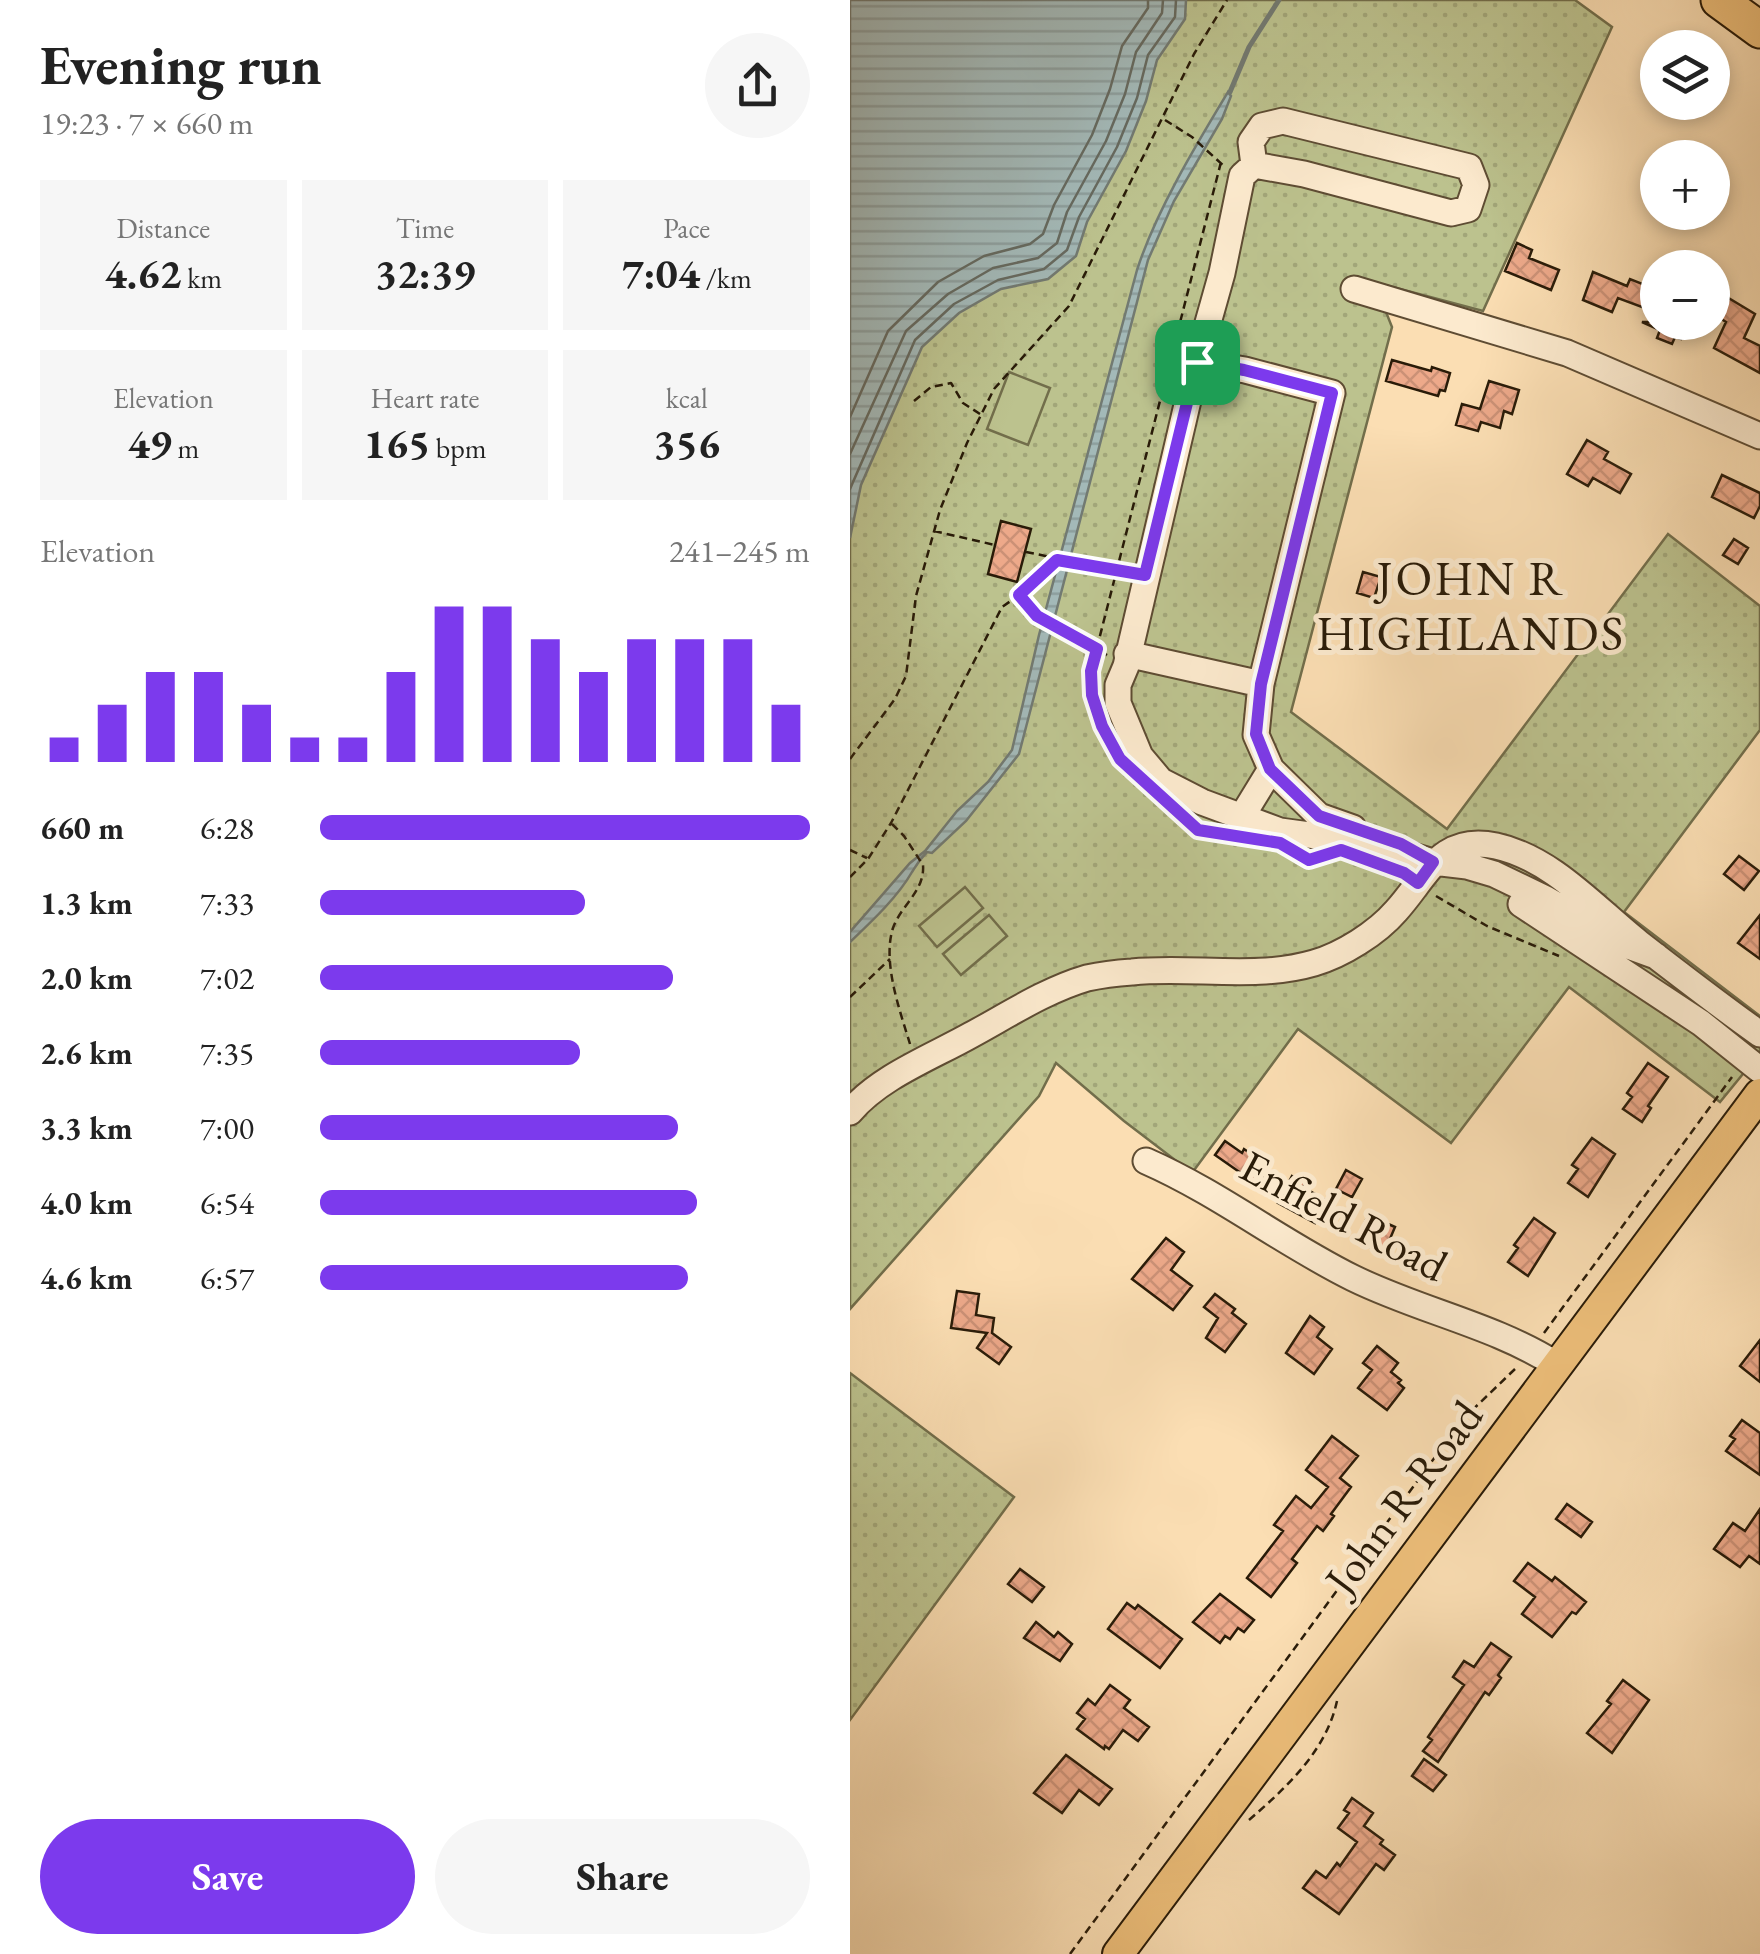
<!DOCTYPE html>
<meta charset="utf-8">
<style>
body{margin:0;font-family:"EB Garamond",serif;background:#f6f6f6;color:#222;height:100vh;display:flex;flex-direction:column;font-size:38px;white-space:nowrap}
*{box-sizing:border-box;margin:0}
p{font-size:32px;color:#767676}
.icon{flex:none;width:55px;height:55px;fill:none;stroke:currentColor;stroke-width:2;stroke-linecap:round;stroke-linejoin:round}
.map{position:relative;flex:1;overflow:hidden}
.drawer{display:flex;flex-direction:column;background:#fff;width:850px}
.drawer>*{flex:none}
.fabs{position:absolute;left:790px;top:30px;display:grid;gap:20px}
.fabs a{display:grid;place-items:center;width:90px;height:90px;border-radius:50%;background:#fff;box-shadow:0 5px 15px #0003;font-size:50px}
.pin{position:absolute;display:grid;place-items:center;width:85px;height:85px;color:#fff;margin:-42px;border-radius:20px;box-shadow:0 5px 15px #0006}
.round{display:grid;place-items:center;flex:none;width:105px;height:105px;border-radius:52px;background:#f6f6f6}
.headline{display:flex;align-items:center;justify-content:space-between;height:170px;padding:0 40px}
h1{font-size:55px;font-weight:700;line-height:75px}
.stats{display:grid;grid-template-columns:repeat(3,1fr);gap:15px;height:170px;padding:10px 40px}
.stats div{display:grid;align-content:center;border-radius:0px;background:#f6f6f6;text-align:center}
.stats b{font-size:42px;font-weight:700}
.stats small{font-size:28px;font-weight:400}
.stats p{font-size:28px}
.chart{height:280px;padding:20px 40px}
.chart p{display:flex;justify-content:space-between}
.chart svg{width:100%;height:180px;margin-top:10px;stroke:#7c3aed;stroke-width:6}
.primary-button{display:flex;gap:20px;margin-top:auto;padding:20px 40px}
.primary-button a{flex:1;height:115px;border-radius:60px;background:#7c3aed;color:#fff;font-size:40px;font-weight:700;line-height:115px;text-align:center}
.primary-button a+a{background:#f6f6f6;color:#222}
ul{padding:0 40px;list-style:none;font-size:32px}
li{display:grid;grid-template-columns:160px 120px 1fr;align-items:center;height:75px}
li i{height:25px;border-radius:12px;background:#7c3aed}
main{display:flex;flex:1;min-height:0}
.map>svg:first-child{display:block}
.park{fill:url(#park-dots);stroke:#726e4b;stroke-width:2.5}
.pitch{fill:#bcc28e;stroke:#726e4b;stroke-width:2.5}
.water{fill:url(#water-rules);stroke:#727a72;stroke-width:2.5}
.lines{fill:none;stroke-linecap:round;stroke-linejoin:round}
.shore{stroke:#666a60;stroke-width:2.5}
.stream{stroke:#727a72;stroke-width:5}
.building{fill:url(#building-cross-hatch);stroke:#291b08;stroke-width:2.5}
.minor-casing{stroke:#5e4c33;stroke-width:29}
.major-casing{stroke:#291b08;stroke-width:34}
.highway-casing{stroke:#291b08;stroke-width:39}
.path{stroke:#291b08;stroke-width:2.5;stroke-dasharray:8 5;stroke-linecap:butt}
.minor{stroke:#fceace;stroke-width:25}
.major{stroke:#eebf7a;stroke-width:30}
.highway{stroke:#eebf7a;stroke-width:35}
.route-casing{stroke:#fff;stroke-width:20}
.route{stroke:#7c3aed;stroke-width:12}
.labels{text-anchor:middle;stroke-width:10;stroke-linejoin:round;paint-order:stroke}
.street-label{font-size:45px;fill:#291b08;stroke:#fceace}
.neighbourhood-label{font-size:48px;letter-spacing:2.5px;fill:#291b08;stroke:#fceace}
</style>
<main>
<section class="drawer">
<div class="headline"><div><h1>Evening run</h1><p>19:23 · 7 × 660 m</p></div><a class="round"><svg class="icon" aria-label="share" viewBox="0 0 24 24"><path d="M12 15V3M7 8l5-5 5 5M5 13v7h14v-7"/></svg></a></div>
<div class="stats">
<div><p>Distance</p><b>4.62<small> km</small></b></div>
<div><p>Time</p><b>32:39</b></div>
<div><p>Pace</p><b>7:04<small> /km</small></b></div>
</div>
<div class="stats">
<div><p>Elevation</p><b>49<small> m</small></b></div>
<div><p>Heart rate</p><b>165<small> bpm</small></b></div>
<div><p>kcal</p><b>356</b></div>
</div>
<div class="chart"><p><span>Elevation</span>241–245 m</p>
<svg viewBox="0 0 160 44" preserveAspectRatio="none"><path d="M5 44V38M15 44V30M25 44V22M35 44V22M45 44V30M55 44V38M65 44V38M75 44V22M85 44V6M95 44V6M105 44V14M115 44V22M125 44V14M135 44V14M145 44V14M155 44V30"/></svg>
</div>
<ul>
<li><b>660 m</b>6:28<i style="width:100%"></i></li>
<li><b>1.3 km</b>7:33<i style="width:54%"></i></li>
<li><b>2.0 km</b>7:02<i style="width:72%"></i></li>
<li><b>2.6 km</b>7:35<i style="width:53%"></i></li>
<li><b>3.3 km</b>7:00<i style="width:73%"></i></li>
<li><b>4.0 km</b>6:54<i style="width:77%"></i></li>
<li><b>4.6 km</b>6:57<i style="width:75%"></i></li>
</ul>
<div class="primary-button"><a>Save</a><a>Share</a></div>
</section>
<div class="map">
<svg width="910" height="1954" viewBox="0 0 910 1954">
<defs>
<pattern id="park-dots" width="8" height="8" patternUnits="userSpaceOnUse" patternTransform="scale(2.5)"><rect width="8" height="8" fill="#bcc28e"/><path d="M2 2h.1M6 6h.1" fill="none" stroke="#a2a679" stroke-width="1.8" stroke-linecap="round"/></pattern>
<pattern id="water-rules" width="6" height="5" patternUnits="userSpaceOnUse" patternTransform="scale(2.5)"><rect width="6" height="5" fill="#a3b9b8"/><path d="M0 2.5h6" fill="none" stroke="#8c9e9d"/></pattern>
<pattern id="building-cross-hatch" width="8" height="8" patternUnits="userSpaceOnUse" patternTransform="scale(2.5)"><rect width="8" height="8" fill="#eda98a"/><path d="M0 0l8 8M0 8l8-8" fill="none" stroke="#cb9176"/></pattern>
</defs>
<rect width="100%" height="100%" fill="#fbdeb3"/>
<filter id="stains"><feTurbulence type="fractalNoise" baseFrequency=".002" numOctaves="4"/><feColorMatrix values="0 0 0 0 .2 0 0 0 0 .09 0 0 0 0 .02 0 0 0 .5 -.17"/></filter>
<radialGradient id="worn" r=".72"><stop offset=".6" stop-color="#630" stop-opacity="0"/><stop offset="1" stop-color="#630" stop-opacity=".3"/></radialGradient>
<path class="park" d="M0,0H725L762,27L633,311L524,282L542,327L441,712L597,829L818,534L910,606V730L774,912L910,1016V1053L870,1102L719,987L601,1143L448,1029L342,1173L274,1121L206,1063L189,1096L0,1309Z
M0,1373L164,1497L0,1720Z"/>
<path class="pitch" d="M159,372L200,388L178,445L137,429Z
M115,887L133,908L87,947L69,926Z
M139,915L157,936L111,975L93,954Z"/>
<path class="water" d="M0,0H336L335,19L307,60L296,101L276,151L237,222L226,256L198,279L151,289L109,313L72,347L11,485L0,538Z
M378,92L381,96L372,119L324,201L298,260L169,754L116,821L82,853L77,852C69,860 67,864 62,872C47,898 21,922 0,942V932L60,863L75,851L107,811L138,782L162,750L189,635L287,270C306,211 346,145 378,92Z"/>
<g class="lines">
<path class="shore" d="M0,417L38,331L88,282L134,256L180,244L193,234L204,205L242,135L260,89L272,46L298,8V0
M0,454L56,331L98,294L143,268L188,258L207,243L217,212L256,141L275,94L286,52L312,13L313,0
M0,489L65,340L104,304L148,280L194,269L217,250L229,217L267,147L287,98L298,55L325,17L326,0"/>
<path class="stream" d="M380,92L399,47L429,0"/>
</g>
<path class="building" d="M667,243L682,250L679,258L709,270L701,290L655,271Z
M743,272L777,286L780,279L808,290V313L768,298L762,312L733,300Z
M862,288L905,314L894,338L910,346V373L864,348L876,322L862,313Z
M792,322H838L831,339L825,337L822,344L807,338L810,330Z
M542,360L581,371L582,367L600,373L595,391L590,390L588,396L536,381Z
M639,381L669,390L662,414L654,411L650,428L631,422L628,431L606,425L612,404L630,409Z
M737,440L758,452L754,459L781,474L770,493L743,478L738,486L717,474Z
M872,475L910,493V506L904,518L862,497Z
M151,521L181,529L167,582L138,574Z
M884,539L898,548L888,564L873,555Z
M513,572L531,577L524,598L507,593Z
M889,856L909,871L894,890L874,874Z
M910,915V959L888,943Z
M798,1063L818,1077L798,1106L801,1108L792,1122L773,1109L782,1097L777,1093Z
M742,1138L765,1154L738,1197L718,1183L728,1169L722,1165Z
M375,1141L392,1153L394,1149L420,1167L408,1185L365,1155Z
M496,1170L512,1179L502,1197L486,1189Z
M442,1176L455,1183L453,1187L477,1201L465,1223L428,1203Z
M518,1215L545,1227L534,1253L517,1246L521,1238L510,1234Z
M684,1218L705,1233L678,1276L658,1262L668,1248L664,1245Z
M316,1238L334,1252L321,1270L342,1286L323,1310L282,1279Z
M107,1291L129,1294L126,1315L144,1318L142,1333L161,1347L149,1364L127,1348L137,1333L101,1328Z
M365,1294L385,1309L382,1313L396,1324L375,1352L356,1338L368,1318L354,1307Z
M460,1316L474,1327L467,1337L482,1349L464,1374L436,1353Z
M910,1340V1382L890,1366Z
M527,1346L548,1363L541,1372L551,1380L548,1383L554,1388L537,1410L508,1388L522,1370L513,1363Z
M892,1420L910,1433V1475L876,1451L885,1439L880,1436Z
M482,1436L508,1456L490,1478L501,1487L481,1514L484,1516L473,1531L467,1526L442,1559L447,1563L421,1597L397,1578L433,1531L424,1525L446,1496L461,1508L478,1487L456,1470Z
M717,1504L742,1522L731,1537L706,1519Z
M910,1509V1564L899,1556L890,1567L864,1549L883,1523L895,1531Z
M678,1563L702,1581L705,1577L736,1602L726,1614L722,1612L702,1637L672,1614L685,1597L664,1581Z
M170,1569L194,1587L182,1602L158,1584Z
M370,1594L404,1620L394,1632L388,1628L380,1639L375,1636L370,1643L343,1622Z
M277,1603L285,1609L288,1605L332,1639L310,1668L258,1629Z
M186,1622L204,1637L208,1632L222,1644L210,1661L174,1638Z
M641,1643L661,1657L648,1675L651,1678L639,1695L635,1692L588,1762L573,1751L582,1740L578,1737L614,1685L603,1677L614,1661L624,1667Z
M773,1680L799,1700L762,1753L737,1733L761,1704L757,1701Z
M260,1685L280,1700L274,1708L299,1727L288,1741L273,1730L259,1749L255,1746L254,1749L227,1729L235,1719L227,1713L238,1699L245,1705Z
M216,1755L262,1789L249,1805L229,1790L212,1813L184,1793Z
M574,1759L596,1775L583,1791L562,1776Z
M502,1798L523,1813L514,1826L533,1840L530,1844L545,1855L534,1870L526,1864L489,1914L453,1888L466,1871L476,1878L487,1863L490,1866L507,1842L488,1828L499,1813L494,1810Z"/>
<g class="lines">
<g class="minor-casing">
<path id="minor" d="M504,289L717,353L910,436
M347,362L372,273L392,176L404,165L454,174L601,213L618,209L626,185L619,167L433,121L412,126L401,142L404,165
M277,654L411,684L406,735L421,769L469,816L503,828
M411,684L482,393L395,370L347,362L276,666L268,685V703L290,756L311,781L352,802L430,831L518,843L583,862L617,866L644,874L696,899L773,944L806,956
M391,818L421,769
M671,904L851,1023L910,1070
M0,1112C29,1077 82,1057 121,1035C158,1015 196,990 237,978C251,975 268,973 282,972C341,966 406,980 464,963C492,955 527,933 546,911C577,877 590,834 646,846C702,858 746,909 789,943C829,974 869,1005 910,1034
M296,1161C369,1193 432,1243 503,1278C570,1311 644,1325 707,1365"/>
</g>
<g class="major-casing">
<path id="major" d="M268,1954L910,1094"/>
</g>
<g class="highway-casing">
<path id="highway" d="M869,0L910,30"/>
</g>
<path class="path" d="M315,120L342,137L375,167
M64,401L81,387L101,383L113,403L130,414
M84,531L145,545
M176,552L274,572
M170,596L187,616L257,655
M258,736L242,695L241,671L371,162
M0,759L45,699L56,676L66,596L90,510L117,443L144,389L219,306L344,54L377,0
M339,820L348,829L367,831
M42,824L54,836L73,865C75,891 51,905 43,928C32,962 50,1011 60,1044
M0,850L17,858
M0,877L18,859L41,823L152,607L175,591L207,560
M586,896L637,926L709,956
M0,997L40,959
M694,1333L882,1077
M399,1820C437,1787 476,1751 487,1701
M220,1954L613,1419L665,1369"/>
<use href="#minor" class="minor"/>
<use href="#major" class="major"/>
<use href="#highway" class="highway"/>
</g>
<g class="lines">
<g class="route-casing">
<path id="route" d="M347,362L394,370L482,393L411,684L406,734L420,769L469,816L551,844L583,862L568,883L554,873L491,850L459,860L430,843L348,830L270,759L252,726L242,695L241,671L247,649L187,616L169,595L207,560L295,575Z"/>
</g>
<use href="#route" class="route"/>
</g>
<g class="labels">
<g class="street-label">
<text transform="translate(494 1215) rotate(28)" y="16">Enfield Road</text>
<text transform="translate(553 1497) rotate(-53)" y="16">John R Road</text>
</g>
<g class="neighbourhood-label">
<text x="621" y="595">JOHN R<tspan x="621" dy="55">HIGHLANDS</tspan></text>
</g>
</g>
<rect width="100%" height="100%" filter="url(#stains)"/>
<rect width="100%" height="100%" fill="url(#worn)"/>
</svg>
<div class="fabs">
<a><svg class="icon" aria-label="layers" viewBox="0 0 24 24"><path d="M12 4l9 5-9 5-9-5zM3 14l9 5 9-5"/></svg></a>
<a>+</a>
<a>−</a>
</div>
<div class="pin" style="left:347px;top:362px;background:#1e9e55"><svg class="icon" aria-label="arrive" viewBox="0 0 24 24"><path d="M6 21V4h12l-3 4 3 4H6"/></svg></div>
</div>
</main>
